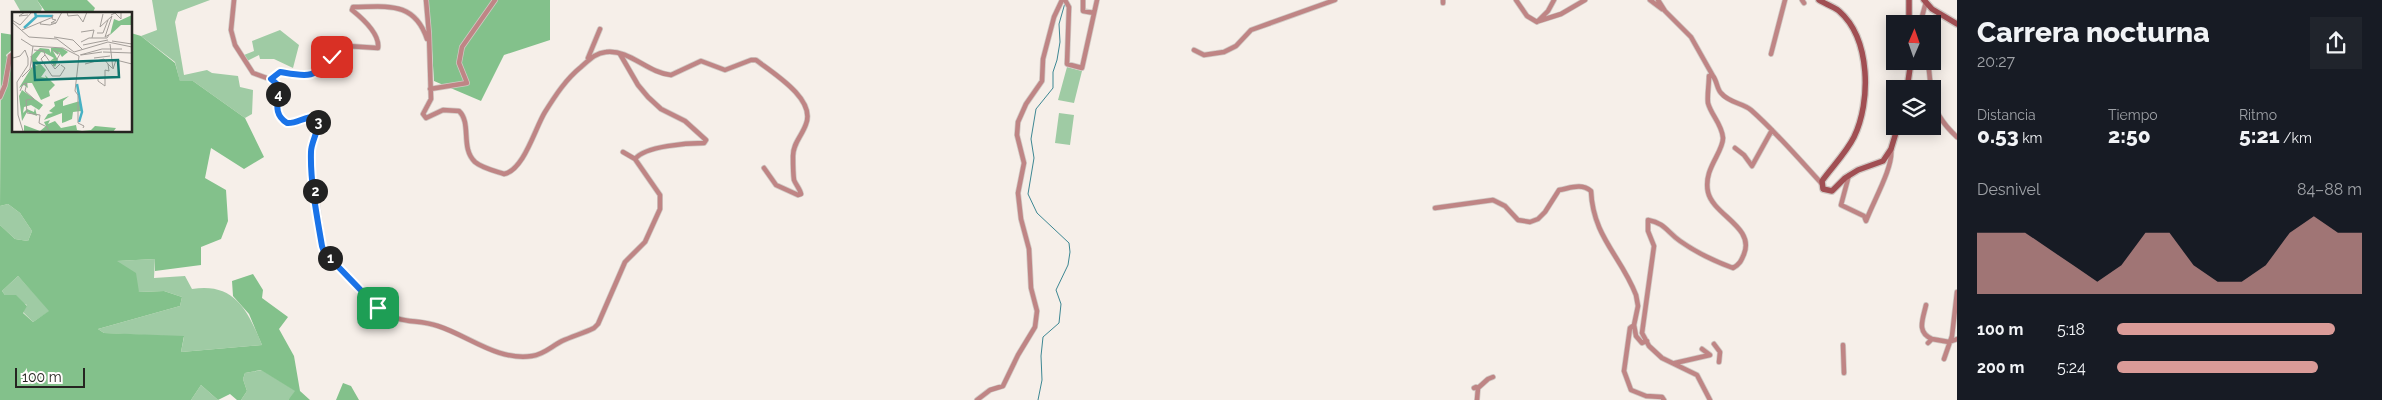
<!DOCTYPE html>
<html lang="es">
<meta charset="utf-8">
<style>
body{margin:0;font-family:Raleway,sans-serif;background:#20242c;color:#f1f3f6;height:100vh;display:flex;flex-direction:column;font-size:19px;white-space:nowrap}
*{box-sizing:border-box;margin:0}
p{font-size:16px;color:#9ea1a6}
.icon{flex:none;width:28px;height:28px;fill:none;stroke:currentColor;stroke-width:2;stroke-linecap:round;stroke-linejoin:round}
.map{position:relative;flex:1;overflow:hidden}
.sheet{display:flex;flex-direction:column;background:#171b24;width:425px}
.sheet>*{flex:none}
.needle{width:32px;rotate:2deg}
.controls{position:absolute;left:1886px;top:15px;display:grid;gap:10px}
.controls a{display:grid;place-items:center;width:55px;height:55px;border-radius:0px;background:#171b24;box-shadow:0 2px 12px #0003;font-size:25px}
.scale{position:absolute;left:15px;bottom:12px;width:70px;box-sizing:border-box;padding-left:5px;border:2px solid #262421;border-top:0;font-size:14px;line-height:18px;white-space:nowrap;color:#262421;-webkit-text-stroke:4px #fffdfc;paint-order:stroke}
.pin{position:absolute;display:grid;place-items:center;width:42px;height:42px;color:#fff;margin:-21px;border-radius:10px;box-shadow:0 2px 8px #0006}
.km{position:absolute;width:25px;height:25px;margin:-12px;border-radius:50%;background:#222;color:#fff;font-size:14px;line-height:25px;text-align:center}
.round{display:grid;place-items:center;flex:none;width:52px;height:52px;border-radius:0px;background:#20242c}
.headline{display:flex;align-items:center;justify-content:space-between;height:85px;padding:0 20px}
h1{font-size:28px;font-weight:800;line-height:38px}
.figures{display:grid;grid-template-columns:repeat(3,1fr);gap:8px;height:85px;padding:5px 20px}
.figures div{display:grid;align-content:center}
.figures b{font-size:21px;font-weight:800}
.figures small{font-size:14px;font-weight:400}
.figures p{font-size:14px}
.chart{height:140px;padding:10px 20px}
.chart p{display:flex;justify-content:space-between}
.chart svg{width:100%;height:90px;margin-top:5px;fill:#da9b98;opacity:.7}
ul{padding:0 20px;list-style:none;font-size:16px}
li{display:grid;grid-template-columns:80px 60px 1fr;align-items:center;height:38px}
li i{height:12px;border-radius:6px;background:#da9b98}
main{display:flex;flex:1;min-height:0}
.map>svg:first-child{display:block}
.green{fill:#9fcba4}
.forest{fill:#83c18b;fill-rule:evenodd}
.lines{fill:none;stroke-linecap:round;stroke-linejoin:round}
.stream{stroke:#3d8793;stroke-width:1}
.street-casing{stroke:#d1cac5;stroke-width:6}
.secondary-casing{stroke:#d1cac5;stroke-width:8}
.street{stroke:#bf8585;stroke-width:4.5}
.secondary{stroke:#a14f53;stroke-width:5.5}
.route-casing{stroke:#fff;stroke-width:10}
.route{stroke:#1a73e8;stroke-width:6}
.inset-river{fill:none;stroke:#47b1c4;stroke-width:2.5}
.inset-road{fill:none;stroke:#a39e99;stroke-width:1}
.view{fill:#0f766e;fill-opacity:0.15;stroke:#0f766e;stroke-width:2.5}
.inset-edge{fill:none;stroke:#262421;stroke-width:2.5}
</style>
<main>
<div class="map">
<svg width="1957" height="400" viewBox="0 0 1957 400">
<rect width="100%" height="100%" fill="#f6efe9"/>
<path class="green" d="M14,0H37L42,8L40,14H22Z
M152,0H210L178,12L175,22L184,75L207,70L212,73L238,76L240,87L253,90L252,114L245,118L193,81L180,82L175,62L141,36L157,30Z
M280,30L299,45L293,68L274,59H260L259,55L247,61L244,55L254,51L252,41Z
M1067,67L1082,71L1074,103L1058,100Z
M1059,113L1074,115L1070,145L1055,143Z
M8,204L20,213L32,231L28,241L15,239L0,225V206Z
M155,259L154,278L185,276L192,289C235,282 248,311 262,345L181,352L184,337L104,333L98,329L180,306L182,297L164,291L139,292L116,261Z
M18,276L50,311L33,322L23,312L27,305L5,295L2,291Z
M262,370L296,391L288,400H241L247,391L243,379L245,373Z
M201,385L218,400H191Z"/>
<path class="forest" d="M37,0H87L95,8L92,14H47Z
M427,0H550V40L504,55L481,101L434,81L430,19Z
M1,33L14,35V48L6,55L14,72V131H131V33L141,36L175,63L180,81H193L245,118L264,157L244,169L211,148L205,178L226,190L228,221L221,239L201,247V265L155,271V259L117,261L136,273L139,292L164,291L182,297L180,306L98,329L104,333L184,336L181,352L262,345L249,314L233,296L232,281L253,274L263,290L262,298L288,317L279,329L294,356L300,391L310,400H288L295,391L261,370L245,373L243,379L247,391L241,400H237L230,394L218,400L201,385L191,400H0V225L15,239L28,241L32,231L20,213L8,204L0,206ZM18,276L49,311L33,322L23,313L27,306L16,295H5L2,291Z
M343,383L351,386L359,400H336Z"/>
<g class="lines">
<path class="stream" d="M1038,400L1042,380L1041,356L1043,337L1059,323L1061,304L1056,290L1068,265L1070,252L1069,243L1037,213L1028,194L1034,158L1031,139L1036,109L1053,88V72L1057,60L1060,42L1059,24L1065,3"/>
<g class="street-casing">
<path id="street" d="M234,0L231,30L235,45L253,73L275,81L278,85C279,92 275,98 276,105C280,134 297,119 314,116L319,121L312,144L311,160L324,252C343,269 357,291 377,307C401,326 414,318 438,326C469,336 497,361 532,356C543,355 552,346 562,341C573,336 584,333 594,328L598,324L625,262L645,242L660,209V195L635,159
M426,0L429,34L431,99L423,114L426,118L443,110L459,111C472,123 460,148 475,162C482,168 495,171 504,174C524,170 535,128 545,112C555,96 566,79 581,67C589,60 595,53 606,52C629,49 648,73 671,75L701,61L725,70L751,60H756C773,73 816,99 806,124C802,136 793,143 793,156C793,163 793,173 794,180C796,185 800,189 801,194L798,195L776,185L764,168
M1065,0L1069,7L1067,64L1082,68L1097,0
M1083,0V11L1094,13
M1443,0V3
M1516,0L1527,16L1537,22L1548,11L1554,0
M1650,0L1662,9
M1658,0L1665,11L1691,37L1713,76
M1802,0L1804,3
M1539,21L1561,14L1585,0
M1920,24L1926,2
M1194,50L1204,55L1224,52L1236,46L1251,30L1335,0
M620,54L638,85L648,97L661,109L685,121L706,140L704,143C688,143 645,146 635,159
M1771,54L1785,0
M588,58L600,29
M1928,61L1931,89
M271,79L280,72L291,76L306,75L321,69L338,52L347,46L378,48C380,34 362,18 352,10L353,7C385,7 414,0 427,39
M430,89L467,83L459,63L462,47L495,0
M0,97L5,85L10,56L12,55
M1932,97C1935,114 1945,126 1957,137
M1735,148L1744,155L1752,166L1772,130
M623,152L635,159
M1849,175L1841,205L1864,216L1866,221C1873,202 1894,166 1891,149
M1435,208L1493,200L1505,206L1518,220L1530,222L1538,219L1545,212L1559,190C1571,188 1581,183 1591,191C1593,237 1621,256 1636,295L1638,306L1634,325
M1926,305C1923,319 1916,332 1932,339
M1647,341L1642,343L1636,336L1634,325L1630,328L1624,371L1631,390L1646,396L1662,397L1664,400
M1928,343L1932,339L1949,342L1957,339
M1714,344L1720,352L1719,362
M1843,345L1844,373
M1944,359L1952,336L1957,292
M1675,363L1710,355L1702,349
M1474,388L1476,387L1478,388L1477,400
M1478,388L1488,379L1493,377
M977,400L990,390L1003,386L1018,355L1035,327L1037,311L1031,288L1029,249L1021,219L1018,193L1024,163L1017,135L1018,122L1026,104L1042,81L1043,59L1054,17L1062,0
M1710,400L1697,375L1662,358L1649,346L1642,333L1654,246L1648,231V220C1665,223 1667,232 1680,241C1697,253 1714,261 1733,268C1740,264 1741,261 1744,254C1755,227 1713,215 1708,192C1703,169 1723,153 1723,138C1722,124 1711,115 1708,103C1707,95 1709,85 1709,76H1713C1717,81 1717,89 1721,93C1729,103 1743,103 1751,110C1777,133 1799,159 1822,184"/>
</g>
<g class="secondary-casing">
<path id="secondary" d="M1819,0C1825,4 1833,6 1839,11C1871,39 1871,102 1854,137C1846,153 1832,167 1822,181L1823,189L1832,191L1845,178L1858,170L1883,161L1891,149L1898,126
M1909,0V24
M1924,0L1932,9L1957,24
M1907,89L1911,61"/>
</g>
<use href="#street" class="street"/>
<use href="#secondary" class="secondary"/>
</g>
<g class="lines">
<g class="route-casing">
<path id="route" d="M332,57C316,80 304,76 280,72L271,79L278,85C280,99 271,113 287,123C298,124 307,114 317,118C321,128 311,141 311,152C310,181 317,217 322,246L324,252L378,308"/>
</g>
<use href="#route" class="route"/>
</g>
<g transform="translate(12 12)">
<rect width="120" height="120" fill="#f6efe9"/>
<path d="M120,3V13H109L98,23L102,7L107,9ZM28,36L37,37L39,41V36H50L56,40L50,45L47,40L46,43L41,39L46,48L43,55L38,49L42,46L33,41L29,40L24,47L34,58L29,65L34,66L33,63L43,73L37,79L38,84L29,88L20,71H15L16,76L12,73L7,76L21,53L26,54L20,50V43ZM10,78L31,93L27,98L19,93L12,95L11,101L15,97L22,100L23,96L25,104L15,100L10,109L7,84ZM57,84L51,89V94L68,89L69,99L61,100L60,107L53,110L50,111V101L32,108L36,102L41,101L37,99L43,94L42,90ZM38,108L36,112L43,109L49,116L64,113L65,118L70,119L79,118L83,114L104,116L101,120H12V113L28,119L34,114L32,110Z" fill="#83c18b"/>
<path class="inset-river" d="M24,4H41M12,16L24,5L23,0M65,72L70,100L67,110"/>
<path class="inset-road" d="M13,0L7,4L16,3M55,0L56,4L66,3L71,10L75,0M91,2L88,15L100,4L93,25L98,22M41,3L40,7L44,8L39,11H44L50,0M99,3L103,1L109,7V0M0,8L8,13L20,0M0,10L17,25L45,27L62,40L96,30L120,35M29,10L28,12L38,13L44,11M10,18L41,5M69,20L82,18L80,26M85,21H91L96,8M42,25L61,28L70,37M9,27L20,34L51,36L67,44M100,29L120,32M69,30L77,26H95L97,23M98,32L101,57L104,48L120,52M71,33L96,28M90,37H110M22,38L32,39L33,43L29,47L40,64H48L53,56L49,53M41,38L48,42L41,54M91,40L120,41M0,42L1,46L8,44L13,38L16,46V53L5,70L6,103L11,119M33,43L43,57L48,52M68,43L90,37M69,43L90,40M19,44L21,57L23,54M67,44L63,79L66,83V111L72,114L71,116M82,46L98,44M73,52L92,47L96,52M10,65L18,57L21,34M86,66V69L93,74V58L97,59L96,52L100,56M8,79L11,72L15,71L13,79L22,87L14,88L15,101L28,103L27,111L35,115L37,120"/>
<path class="view" d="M106,48L107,65L23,68L22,51Z"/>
<rect width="120" height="120" class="inset-edge"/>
</g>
</svg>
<div class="controls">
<a><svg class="needle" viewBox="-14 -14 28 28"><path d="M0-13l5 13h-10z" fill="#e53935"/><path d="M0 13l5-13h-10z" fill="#9ea1a6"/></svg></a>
<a><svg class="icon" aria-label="layers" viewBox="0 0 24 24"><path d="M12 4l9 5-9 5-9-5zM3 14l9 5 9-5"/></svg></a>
</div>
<div class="scale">100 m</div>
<div class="pin" style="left:378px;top:308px;background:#1e9e55"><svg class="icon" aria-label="arrive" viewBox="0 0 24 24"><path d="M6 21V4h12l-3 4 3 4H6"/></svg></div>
<div class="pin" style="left:332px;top:57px;background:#d93025"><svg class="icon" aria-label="check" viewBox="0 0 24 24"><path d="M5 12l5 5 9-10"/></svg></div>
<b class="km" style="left:330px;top:258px">1</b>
<b class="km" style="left:315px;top:191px">2</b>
<b class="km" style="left:318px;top:122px">3</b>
<b class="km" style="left:278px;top:94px">4</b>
</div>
<section class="sheet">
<div class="headline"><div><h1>Carrera nocturna</h1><p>20:27</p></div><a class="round"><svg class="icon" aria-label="share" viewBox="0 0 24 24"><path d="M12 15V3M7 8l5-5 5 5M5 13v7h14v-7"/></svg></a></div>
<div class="figures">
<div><p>Distancia</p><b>0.53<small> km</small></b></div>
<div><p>Tiempo</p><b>2:50</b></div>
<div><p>Ritmo</p><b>5:21<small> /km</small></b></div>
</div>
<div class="chart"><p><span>Desnivel</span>84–88 m</p>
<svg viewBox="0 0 160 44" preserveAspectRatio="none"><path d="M0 44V14L10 14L20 14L30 22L40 30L50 38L60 30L70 14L80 14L90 30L100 38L110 38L120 30L130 14L140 6L150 14L160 14V44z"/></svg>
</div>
<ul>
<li><b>100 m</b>5:18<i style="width:89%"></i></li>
<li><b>200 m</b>5:24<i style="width:82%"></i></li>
</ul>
</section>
</main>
